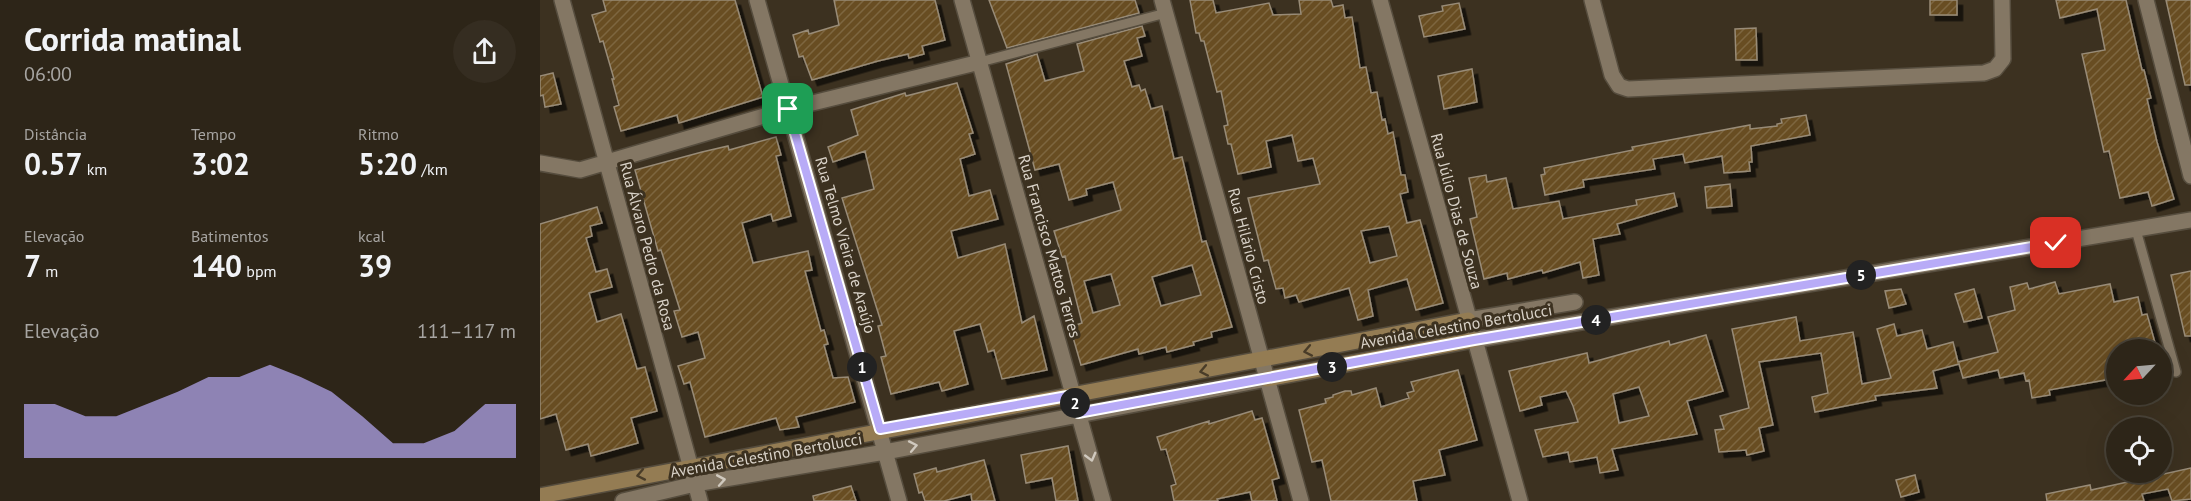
<!DOCTYPE html>
<html lang="pt">
<meta charset="utf-8">
<style>
body{margin:0;font-family:"PT Sans",sans-serif;background:#352d21;color:#f1f3f6;height:100vh;display:flex;flex-direction:column;font-size:22px;white-space:nowrap}
*{box-sizing:border-box;margin:0}
p{font-size:20px;color:#a7a5a2}
.icon{flex:none;width:33px;height:33px;fill:none;stroke:currentColor;stroke-width:2;stroke-linecap:round;stroke-linejoin:round}
.map{position:relative;flex:1;overflow:hidden}
.drawer{display:flex;flex-direction:column;background:#2d2518;width:540px}
.drawer>*{flex:none}
.needle{width:39px;rotate:244deg}
.tools{position:absolute;left:1566px;top:339px;display:grid;gap:12px}
.tools a{display:grid;place-items:center;width:66px;height:66px;border-radius:50%;background:#2d2518;box-shadow:0 6px 24px #0002,0 0 0 2px #484237;font-size:30px}
.pin{position:absolute;display:grid;place-items:center;width:51px;height:51px;color:#fff;margin:-26px;border-radius:12px;box-shadow:0 3px 9px #0006}
.km{position:absolute;width:30px;height:30px;margin:-15px;border-radius:50%;background:#222;color:#fff;font-size:16px;line-height:30px;text-align:center}
.round{display:grid;place-items:center;flex:none;width:63px;height:63px;border-radius:32px;background:#352d21}
.overview{display:flex;align-items:center;justify-content:space-between;height:102px;padding:0 24px}
h1{font-size:33px;font-weight:700;line-height:45px}
.stats{display:grid;grid-template-columns:repeat(3,1fr);gap:9px;height:102px;padding:6px 24px}
.stats div{display:grid;align-content:center}
.stats b{font-size:30px;font-weight:700}
.stats small{font-size:16px;font-weight:400}
.stats p{font-size:16px}
.chart{height:168px;padding:12px 24px}
.chart p{display:flex;justify-content:space-between}
.chart svg{width:100%;height:108px;margin-top:6px;fill:#b8abf7;opacity:.7}
main{display:flex;flex:1;min-height:0}
.map>svg:first-child{display:block}
.building{fill:url(#building-hatch);stroke:#988b77;stroke-width:1.5;fill-rule:evenodd;filter:url(#shadow)}
.lines{fill:none;stroke-linecap:round;stroke-linejoin:round}
.lane-casing{stroke:#564d3e;stroke-width:12}
.street-casing{stroke:#564d3e;stroke-width:18}
.secondary-casing{stroke:#564d3e;stroke-width:18}
.lane{stroke:#847764;stroke-width:9}
.street{stroke:#847764;stroke-width:15}
.secondary{stroke:#947c53;stroke-width:15}
.oneway{stroke:#493c28}
.oneway2{stroke:#d0c9be}
.route-casing{stroke:#fff;stroke-width:12}
.route{stroke:#b8abf7;stroke-width:8}
.labels{text-anchor:middle;stroke-width:6;stroke-linejoin:round;paint-order:stroke}
.street-label{font-size:16px;fill:#d9d2c8;stroke:#3c3120}
</style>
<main>
<section class="drawer">
<div class="overview"><div><h1>Corrida matinal</h1><p>06:00</p></div><a class="round"><svg class="icon" aria-label="share" viewBox="0 0 24 24"><path d="M12 15V3M7 8l5-5 5 5M5 13v7h14v-7"/></svg></a></div>
<div class="stats">
<div><p>Distância</p><b>0.57<small> km</small></b></div>
<div><p>Tempo</p><b>3:02</b></div>
<div><p>Ritmo</p><b>5:20<small> /km</small></b></div>
</div>
<div class="stats">
<div><p>Elevação</p><b>7<small> m</small></b></div>
<div><p>Batimentos</p><b>140<small> bpm</small></b></div>
<div><p>kcal</p><b>39</b></div>
</div>
<div class="chart"><p><span>Elevação</span>111–117 m</p>
<svg viewBox="0 0 160 44" preserveAspectRatio="none"><path d="M0 44V22L10 22L20 27L30 27L40 22L50 17L60 11L70 11L80 6L90 11L100 17L110 27L120 38L130 38L140 33L150 22L160 22V44z"/></svg>
</div>
</section>
<div class="map">
<svg width="1651" height="501" viewBox="0 0 1651 501">
<defs>
<pattern id="building-hatch" width="6" height="6" patternUnits="userSpaceOnUse" patternTransform="scale(1.5)"><rect width="6" height="6" fill="#684d20"/><path d="M-1 1l2-2M0 6l6-6M5 7l2-2" fill="none" stroke="#7d663f"/></pattern>
<filter id="shadow"><feDropShadow dx="5.5" dy="5.5" stdDeviation="0" flood-color="#0009"/></filter>
</defs>
<rect width="100%" height="100%" fill="#3c3120"/>
<path class="building" d="M63,0H195L223,97L139,123L137,115L81,131L74,107L79,105L72,79H74L63,41L60,42L52,15L66,11Z
M294,0H395L405,40L382,46L384,54L369,58L368,54L338,61L272,80L263,56L259,57L253,35L268,30L269,34L299,25Z
M449,0H595L599,13L467,48Z
M650,0H673L676,13L729,3L733,15L761,14L759,0H791L793,7L803,5L805,18L812,17L820,68L826,67L831,93L837,92L842,120L845,119L848,134L853,132L861,175H865L868,192L860,194L867,223L880,220L903,303L876,310L867,279L828,290L833,316L818,320L809,288L759,302L756,295L745,298L743,288L736,289L728,260L724,261L708,198L780,184L773,158L758,161L752,135L726,141L731,167L698,174L691,144H688L684,126L688,125L681,91L677,92L664,41H661L659,33H656ZM849,226L857,256L830,263L821,231Z
M1390,0H1417V15H1390Z
M1516,0H1586L1602,70H1604L1611,98L1607,99L1617,142L1634,199L1612,206L1608,192L1580,198L1569,151L1564,152L1542,54L1565,50L1557,9L1520,18Z
M1626,0H1651V85H1645Z
M919,3L925,29L884,37L879,16L903,11L902,6Z
M602,26L605,36L597,38L602,56L584,61L592,87L599,85L601,91L605,89L611,109L622,106L634,159L642,157L662,242L666,241L692,327L671,332L672,337L653,342L654,345L627,352L626,347L599,354L598,349L541,365L530,327L542,323L525,256L522,257L514,231L581,210L573,182L546,189L547,195L529,200L519,164L495,170L466,64L497,54L505,81L544,71L537,44ZM652,265L661,295L621,306L612,277ZM571,274L580,305L553,313L544,281Z
M1216,28L1217,60H1196L1195,29Z
M932,69L937,102L904,109L898,76Z
M13,73L21,104L5,107L3,95L0,96V76Z
M417,83L433,133L429,134L435,154L420,159L429,196L450,190L458,219L411,231L418,258L465,244L482,323L494,316L507,370L462,379L454,350L448,352L440,324L414,331L428,384L402,391L399,382L351,394L341,357L346,356L338,326L342,325L302,198L334,189L325,151L293,162L288,147L318,135L311,110L365,93L366,96Z
M1266,115L1270,135L1211,146L1212,162H1209L1210,171L1184,173L1182,156L1145,163L1143,154L1113,159L1115,169L1043,180L1044,187L1005,195L1001,175L1005,174L1004,168L1093,150L1092,147L1210,125V129L1237,126V124L1242,123L1241,119Z
M236,137L241,155L236,156L251,216L233,221L231,214L202,223L213,263L268,251L272,270L265,271L281,331L284,330L288,344L284,345L293,378L308,377L315,402L256,417L259,427L240,430L236,418L165,437L150,382L144,384L138,366L165,358L158,332L142,337L134,311L140,310L121,250L118,251L95,170L162,152L188,146L189,150Z
M946,175L947,182L966,178L973,209L1019,201L1023,219L1097,205L1096,200L1134,193L1137,206L1077,224L1080,234L1053,239L1059,275L1043,278L1040,262L1003,273L1002,270L968,279L967,273L944,279L930,219L937,217L929,178Z
M1190,184L1192,206L1167,208L1165,187Z
M57,207L62,223L50,226L52,236L46,238L56,272L67,269L72,287L49,293L57,322L81,314L97,369L105,367L117,411L91,418L98,443L51,456L48,444L26,450L16,414L0,419V224Z
M1651,271V336H1645L1631,275Z
M1515,282L1519,294L1570,284L1574,302L1598,297L1602,315L1607,314L1617,350H1576V378L1509,390L1510,395L1492,398L1489,380L1486,381L1484,373L1460,378L1458,370L1423,378L1419,364L1393,371L1397,388L1335,396L1336,400L1275,412L1272,397L1288,393L1281,353L1219,362L1233,425L1219,428L1224,451L1207,455L1206,450L1179,452L1175,430L1184,429L1180,416L1209,408L1192,329L1256,317L1260,341L1313,332L1322,384L1351,378L1337,329L1354,324L1357,336L1382,330L1387,349L1413,342L1418,362L1458,352L1448,317L1475,310L1470,287L1487,283L1489,289Z
M1361,289L1366,304L1349,308L1345,291Z
M1434,289L1442,318L1424,322L1415,294Z
M1166,335L1183,391L1147,401L1157,434L1072,449L1078,470L1060,473L1057,457L1030,462L1028,452L1003,457L995,430L1038,422L1033,406L1026,391L1000,397L1002,405L980,411L969,371L1047,353L1049,363L1129,341L1130,345ZM1099,387L1109,416L1079,423L1073,394Z
M918,370L937,440L899,450L905,475L873,481L877,501H791L782,460L772,462L759,410L786,403L785,399L793,397V395L805,391H811L812,395L836,388L841,407L869,398L867,393L874,391L871,382Z
M712,411L715,420L722,418L739,478L732,480L737,501H712L710,492L677,499L678,501H634L631,486L636,484L626,449L621,450L617,437L669,421V424Z
M528,446L538,501H516L512,478L486,483L481,455Z
M444,460L455,501H432L431,494L404,501H385L382,492L379,493L374,474L396,468L397,472Z
M1651,468V499L1632,501L1628,489L1602,494L1604,501H1507L1506,494L1550,485L1551,490Z
M1375,475L1379,492L1361,497L1356,480Z
M311,486L316,501H274L273,496Z"/>
<g class="lines">
<g class="lane-casing">
<path id="lane" d="M440,62L626,13
M1596,230L1636,372"/>
</g>
<g class="street-casing">
<path id="street" d="M22,0L160,501
M217,0L359,501
M422,0L563,501
M622,0L761,501
M840,0L980,501
M1052,0L1072,75L1079,86L1088,89L1444,73L1455,69L1463,59L1462,0
M1606,0L1651,176
M0,163L40,170L248,109L440,62
M928,320L1035,302
M934,340L1651,220
M83,501L155,484L345,452L727,379"/>
</g>
<g class="secondary-casing">
<path id="secondary" d="M727,379L934,340
M0,496L928,320"/>
</g>
<use href="#lane" class="lane"/>
<use href="#street" class="street"/>
<use href="#secondary" class="secondary"/>
</g>
<defs><path id="oneway-chevron" d="M-2-3.5L2.5 0L-2 3.5" fill="none" stroke-width="1.6" stroke-linecap="round" stroke-linejoin="round" transform="scale(1.5)"/></defs>
<g class="oneway">
<use href="#oneway-chevron" transform="translate(768 351) rotate(169)"/>
<use href="#oneway-chevron" transform="translate(664 371) rotate(169)"/>
<use href="#oneway-chevron" transform="translate(101 475) rotate(169)"/>
</g>
<g class="oneway2">
<use href="#oneway-chevron" transform="translate(373 446) rotate(-11)"/>
<use href="#oneway-chevron" transform="translate(551 457) rotate(75)"/>
<use href="#oneway-chevron" transform="translate(181 480) rotate(-10)"/>
</g>
<g class="lines">
<g class="route-casing">
<path id="route" d="M248,109L340,429L533,395L538,413L934,340L1516,243"/>
</g>
<use href="#route" class="route"/>
</g>
<g class="labels">
<g class="street-label">
<text transform="translate(917 211) rotate(75)" y="6">Rua Júlio Dias de Souza</text>
<text transform="translate(306 245) rotate(74)" y="6">Rua Telmo Vieira de Araújo</text>
<text transform="translate(108 246) rotate(75)" y="6">Rua Álvaro Pedro da Rosa</text>
<text transform="translate(510 246) rotate(74)" y="6">Rua Francisco Mattos Terres</text>
<text transform="translate(709 246) rotate(75)" y="6">Rua Hilário Cristo</text>
<text transform="translate(916 326) rotate(-10)" y="6">Avenida Celestino Bertolucci</text>
<text transform="translate(226 455) rotate(-10)" y="6">Avenida Celestino Bertolucci</text>
</g>
</g>
</svg>
<div class="tools">
<a><svg class="needle" viewBox="-14 -14 28 28"><path d="M0-13l5 13h-10z" fill="#e53935"/><path d="M0 13l5-13h-10z" fill="#a7a5a2"/></svg></a>
<a><svg class="icon" aria-label="locate" viewBox="0 0 24 24"><circle cx="12" cy="12" r="6"/><path d="M12 2v4M12 18v4M2 12h4M18 12h4"/></svg></a>
</div>
<div class="pin" style="left:248px;top:109px;background:#1e9e55"><svg class="icon" aria-label="arrive" viewBox="0 0 24 24"><path d="M6 21V4h12l-3 4 3 4H6"/></svg></div>
<div class="pin" style="left:1516px;top:243px;background:#d93025"><svg class="icon" aria-label="check" viewBox="0 0 24 24"><path d="M5 12l5 5 9-10"/></svg></div>
<b class="km" style="left:322px;top:367px">1</b>
<b class="km" style="left:535px;top:403px">2</b>
<b class="km" style="left:792px;top:367px">3</b>
<b class="km" style="left:1056px;top:320px">4</b>
<b class="km" style="left:1321px;top:275px">5</b>
</div>
</main>
